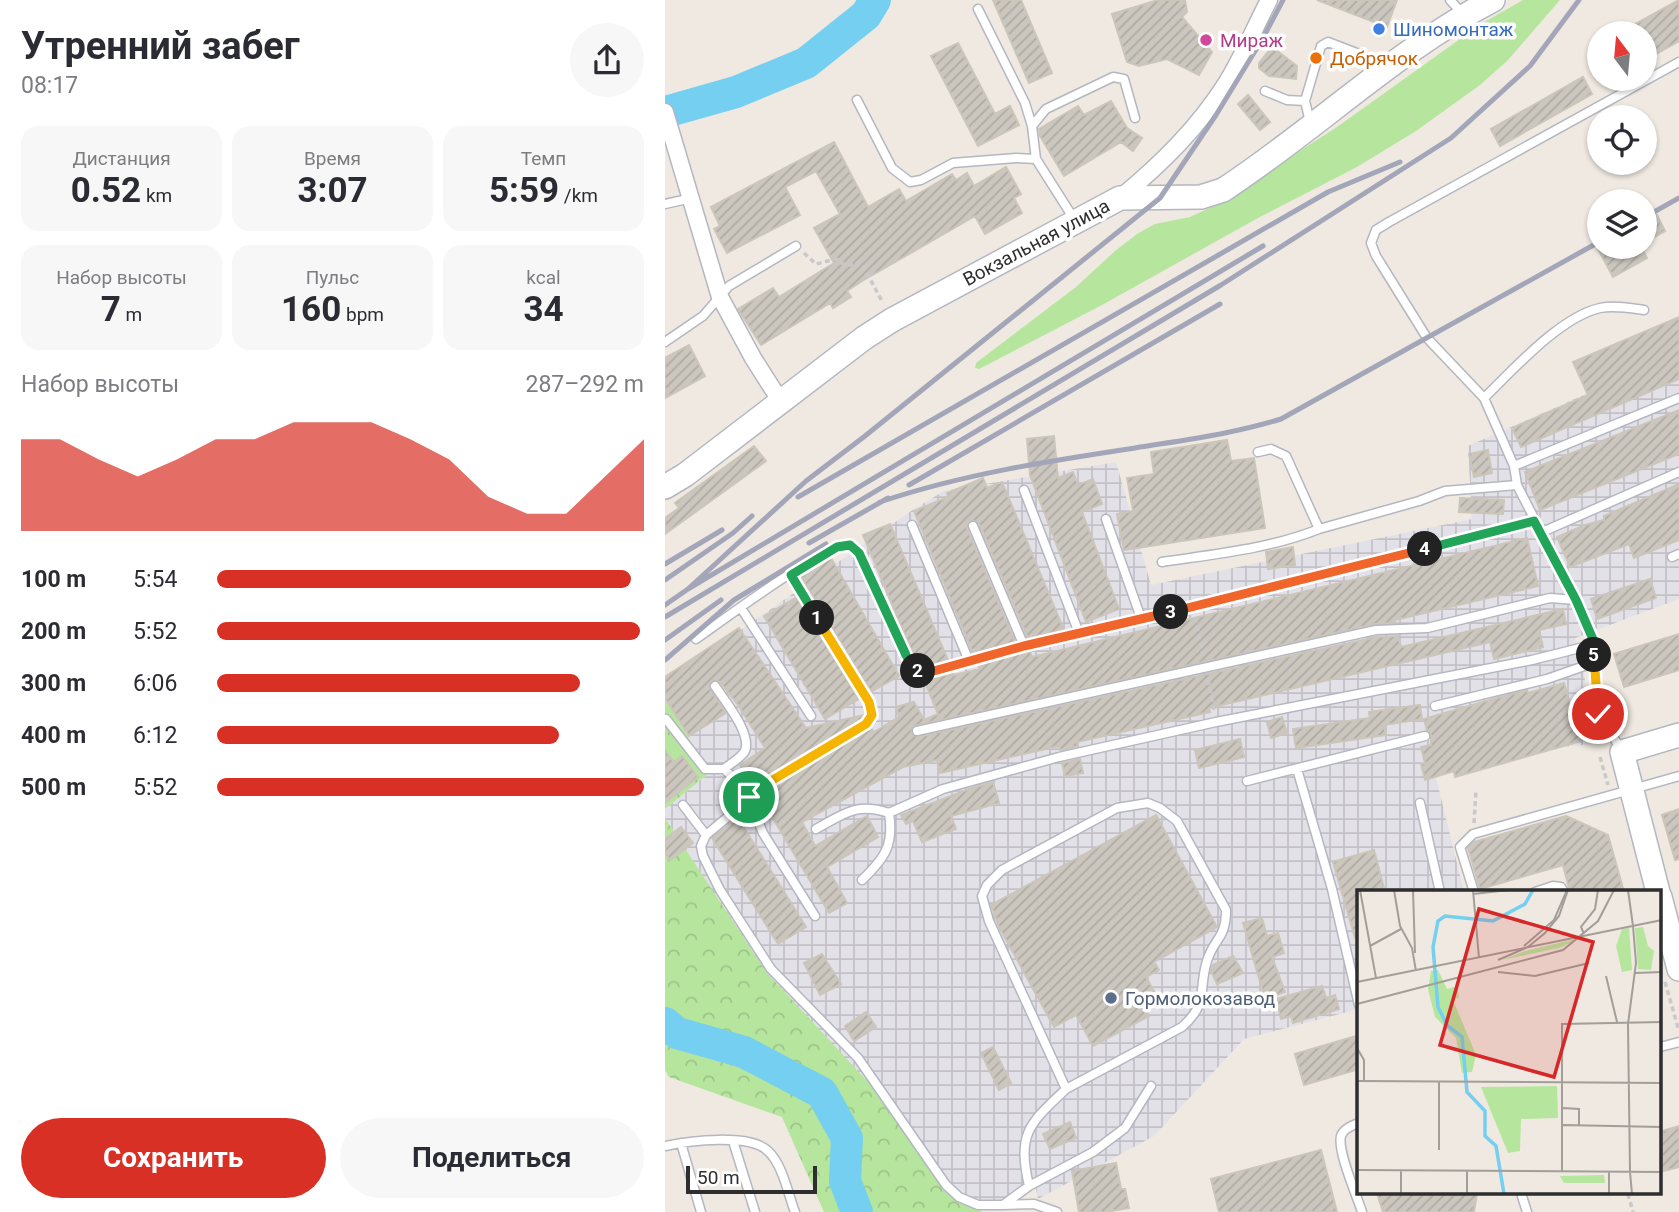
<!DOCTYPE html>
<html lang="ru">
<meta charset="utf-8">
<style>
body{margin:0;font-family:Roboto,sans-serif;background:#f7f7f7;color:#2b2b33;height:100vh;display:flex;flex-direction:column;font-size:26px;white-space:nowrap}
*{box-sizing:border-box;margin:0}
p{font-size:23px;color:#7c7c81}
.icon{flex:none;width:38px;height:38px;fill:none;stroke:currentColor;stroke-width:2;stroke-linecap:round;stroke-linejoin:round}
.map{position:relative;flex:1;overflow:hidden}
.drawer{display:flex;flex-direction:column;background:#fff;width:665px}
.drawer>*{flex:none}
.needle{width:46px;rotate:344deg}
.fabs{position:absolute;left:922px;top:21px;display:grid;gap:14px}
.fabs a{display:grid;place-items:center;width:70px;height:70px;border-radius:50%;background:#fff;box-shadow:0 2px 5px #0004;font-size:35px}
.scale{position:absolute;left:21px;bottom:18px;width:131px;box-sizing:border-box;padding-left:7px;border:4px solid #2e2e2e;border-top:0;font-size:19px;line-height:24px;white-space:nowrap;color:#2e2e2e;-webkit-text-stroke:5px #fff;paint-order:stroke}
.pin{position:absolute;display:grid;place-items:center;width:60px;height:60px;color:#fff;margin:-30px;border:4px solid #fff;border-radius:50%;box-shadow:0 2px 7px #0007}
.km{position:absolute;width:35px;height:35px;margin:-18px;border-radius:50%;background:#222;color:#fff;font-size:19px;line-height:35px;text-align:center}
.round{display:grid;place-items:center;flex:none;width:74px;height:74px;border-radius:37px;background:#f7f7f7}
.headline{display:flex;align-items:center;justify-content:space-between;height:119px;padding:0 21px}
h1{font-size:38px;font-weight:700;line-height:52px}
.metrics{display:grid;grid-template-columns:repeat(3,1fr);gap:10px;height:119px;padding:7px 21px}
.metrics div{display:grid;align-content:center;border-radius:18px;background:#f7f7f7;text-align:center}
.metrics b{font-size:35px;font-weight:700}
.metrics small{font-size:19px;font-weight:400}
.metrics p{font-size:19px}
.chart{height:196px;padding:14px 21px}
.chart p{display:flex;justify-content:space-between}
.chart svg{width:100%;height:126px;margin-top:7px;fill:#d93025;opacity:.7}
.primary-button{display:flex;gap:14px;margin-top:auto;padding:14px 21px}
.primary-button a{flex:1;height:80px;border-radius:42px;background:#d93025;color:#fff;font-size:28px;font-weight:700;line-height:80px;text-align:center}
.primary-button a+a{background:#f7f7f7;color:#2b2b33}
ul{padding:0 21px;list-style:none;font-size:23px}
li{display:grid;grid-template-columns:112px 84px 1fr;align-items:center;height:52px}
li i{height:18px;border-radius:9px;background:#d93025}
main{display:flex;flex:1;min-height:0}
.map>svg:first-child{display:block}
.industrial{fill:url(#industrial-grid)}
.grass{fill:#b6e59e}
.forest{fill:url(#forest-crowns)}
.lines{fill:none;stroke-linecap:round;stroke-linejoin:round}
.river{stroke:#75cff0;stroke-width:32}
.building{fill:url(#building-hatch);stroke:#cbc5ba;stroke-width:2}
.service-casing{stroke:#b4b7c1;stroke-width:11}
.minor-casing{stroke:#b4b7c1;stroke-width:19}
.secondary-casing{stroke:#b4b7c1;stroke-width:26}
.path{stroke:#c9c9c9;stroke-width:3.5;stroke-dasharray:5 3.5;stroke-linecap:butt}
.service{stroke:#fff;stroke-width:8}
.minor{stroke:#fff;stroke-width:16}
.secondary{stroke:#fff;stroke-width:23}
.rail{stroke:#a3a6b8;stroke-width:5}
.split-1-casing{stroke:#fff;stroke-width:14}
.split-2-casing{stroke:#fff;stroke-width:14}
.split-3-casing{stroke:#fff;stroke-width:14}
.split-4-casing{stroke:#fff;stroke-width:14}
.split-5-casing{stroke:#fff;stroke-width:14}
.split-6-casing{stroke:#fff;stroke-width:14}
.split-1{stroke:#f5b400;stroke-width:9}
.split-2{stroke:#22a559;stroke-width:9}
.split-3{stroke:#f0652b;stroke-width:9}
.split-4{stroke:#f0652b;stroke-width:9}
.split-5{stroke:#22a559;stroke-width:9}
.split-6{stroke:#f5b400;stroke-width:9}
.shop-dot{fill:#3f7fe0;stroke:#fff;stroke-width:2.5}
.hotel-dot{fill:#d1479c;stroke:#fff;stroke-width:2.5}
.food-dot{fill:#e8710a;stroke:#fff;stroke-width:2.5}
.service-dot{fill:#5c6f8a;stroke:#fff;stroke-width:2.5}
.labels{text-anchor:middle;stroke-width:7;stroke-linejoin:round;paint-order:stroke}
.shop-label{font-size:19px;fill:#366cbe;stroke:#fff;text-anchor:start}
.hotel-label{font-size:19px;fill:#b23c85;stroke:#fff;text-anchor:start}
.food-label{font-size:19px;fill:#c56008;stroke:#fff;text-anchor:start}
.street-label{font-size:19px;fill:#2e2e2e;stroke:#fff}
.service-label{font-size:19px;fill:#4e5e75;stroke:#fff;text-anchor:start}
.inset-river{fill:none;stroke:#75cff0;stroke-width:3.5}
.inset-road{fill:none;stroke:#a29e99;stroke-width:2}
.view{fill:#d62828;fill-opacity:0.15;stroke:#d62828;stroke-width:3.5}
.inset-edge{fill:none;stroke:#2e2e2e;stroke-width:3.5}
</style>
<main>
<section class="drawer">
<div class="headline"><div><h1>Утренний забег</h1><p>08:17</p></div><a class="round"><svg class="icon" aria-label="share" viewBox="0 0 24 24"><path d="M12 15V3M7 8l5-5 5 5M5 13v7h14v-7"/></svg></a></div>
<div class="metrics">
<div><p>Дистанция</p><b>0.52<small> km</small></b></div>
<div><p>Время</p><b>3:07</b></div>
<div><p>Темп</p><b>5:59<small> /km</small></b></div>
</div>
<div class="metrics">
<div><p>Набор высоты</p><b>7<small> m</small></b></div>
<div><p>Пульс</p><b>160<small> bpm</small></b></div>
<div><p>kcal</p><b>34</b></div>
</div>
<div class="chart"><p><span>Набор высоты</span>287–292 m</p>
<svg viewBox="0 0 160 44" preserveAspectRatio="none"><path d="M0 44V12L10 12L20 19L30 25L40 19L50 12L60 12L70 6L80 6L90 6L100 12L110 19L120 32L130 38L140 38L150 25L160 12V44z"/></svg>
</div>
<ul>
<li><b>100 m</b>5:54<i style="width:97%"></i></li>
<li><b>200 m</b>5:52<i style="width:99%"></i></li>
<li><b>300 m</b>6:06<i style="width:85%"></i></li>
<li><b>400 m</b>6:12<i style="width:80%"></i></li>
<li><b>500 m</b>5:52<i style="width:100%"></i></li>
</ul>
<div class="primary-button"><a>Сохранить</a><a>Поделиться</a></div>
</section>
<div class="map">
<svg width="1014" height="1212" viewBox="0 0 1014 1212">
<defs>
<pattern id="industrial-grid" width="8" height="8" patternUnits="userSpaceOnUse" patternTransform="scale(1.75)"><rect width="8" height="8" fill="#e3e1e8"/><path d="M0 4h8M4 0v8" fill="none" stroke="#c3c1c7"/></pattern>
<pattern id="forest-crowns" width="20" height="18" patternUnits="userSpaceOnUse" patternTransform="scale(1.75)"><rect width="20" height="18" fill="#b6e59e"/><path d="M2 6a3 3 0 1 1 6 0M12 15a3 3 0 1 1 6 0" fill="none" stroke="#9dc588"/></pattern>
<pattern id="building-hatch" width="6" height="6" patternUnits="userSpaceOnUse" patternTransform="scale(1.75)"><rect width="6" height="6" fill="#cbc7bf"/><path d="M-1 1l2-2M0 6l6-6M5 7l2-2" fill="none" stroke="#afaba4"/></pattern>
</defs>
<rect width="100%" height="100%" fill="#efe9e1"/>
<path class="industrial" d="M1014,353V599L910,638L935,743L767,761L799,892H694V1009L579,1039L489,1136L373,1199L370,1184L317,1210L293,1201L98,968L0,818V809L44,773L0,697V683L249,509L279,491L451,462L486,585L807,519L803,446Z"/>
<path class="grass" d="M858,0H895L842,61L815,85L751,131L692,167L593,218L437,305L314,369L310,368L311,363L411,287L450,251L472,234L490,224L525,217L551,205L672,127L816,24Z"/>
<path class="forest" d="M0,697L44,773L0,809Z
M0,818L102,973L217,1097L273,1180L293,1201L318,1212H159L117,1117L4,1077L0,1070Z"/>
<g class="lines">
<path class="river" d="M0,112L71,92L141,63L201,15L210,0
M0,1023L12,1033L79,1052L157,1093L182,1138L180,1181L192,1212"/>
</g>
<path class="building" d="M328,0H356L387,73L364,83Z
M493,0H520L522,12L517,17L547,52L534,75L502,59L474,66L462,62L447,14Z
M652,0H732L722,27Z
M1014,0V41L980,60V33H954Z
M293,43L330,114L345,106L354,125L313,146L266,56Z
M607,47L632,66L631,79L604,76L594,68V63Z
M918,77L927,94L835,146L826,129Z
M583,95L605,122L595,130L573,104Z
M446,101L462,128L477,138L468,151L456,142L399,176L375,136L374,129L413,106L419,115Z
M169,142L203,207L234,189L241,201L287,174L291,180L302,173L309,186L341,167L356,194L349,198L357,213L320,234L310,216L197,281L182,291L186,297L168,308L165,303L96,345L73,309L108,288L114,297L169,263L149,228L175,214L151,171L120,187L135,215L62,253L49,229L55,226L46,207Z
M992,215L1000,231L980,242V222Z
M932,247H976L982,258L948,277Z
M1014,317V379L856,447L847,428L923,395L908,362Z
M24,345L40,376L0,398V358Z
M1014,410V454L875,510L860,472Z
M389,436L393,478L408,472L413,485L428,479L437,504L417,512L454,609L421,622L365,475L362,439Z
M562,440L566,461L589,458L600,528L459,550L452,514L468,511L462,478L489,474L486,452Z
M89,446L101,461L0,534V518L14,508L10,503Z
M823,450L827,473L809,477L804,454Z
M318,478L322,488L337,482L399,630L363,638L314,523L306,520L302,523V529L350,642L308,653L249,511L283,497L282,493Z
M1014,484V540L969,558L964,544L905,567L892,537L920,525L939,520V516Z
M795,498L839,500L838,514L794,512Z
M225,524L283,660L259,667L254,665L247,652L198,535Z
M862,538L873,586L730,620V623L710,624L248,726L246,733L253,737L712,637L733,636L736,647L898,609L901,624L874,630L878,647L829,659L825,642L544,708L545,712L412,742L413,746L395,750L394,746L275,773L272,760L238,767L137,822L150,846L202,816L213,837L162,867L182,903L164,913L96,798L110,786L206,728L209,732L234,717L231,707L249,702L259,720L273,714L259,680L288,673L289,675L315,669L313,665L361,652L365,651L367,657Z
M628,547L630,565L603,569L601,552Z
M166,558L234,676L206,692L135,575Z
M985,579L991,598L932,619L926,599Z
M132,597L194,699L160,719L99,616Z
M74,628L141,728L199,715L196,719L103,775L89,787L75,765L100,748L73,705L55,682L47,680L44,687L61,713L24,736L0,698V677Z
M1014,634V670L959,687L949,654Z
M899,683L916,741L790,777L789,771L760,780L756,764L760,763L756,747L766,745V735L762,730L759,719L828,699L862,690L863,693Z
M755,705L757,719L719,725L721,735L631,748L628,729L705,718L704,712Z
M617,717L622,733L606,738L602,722Z
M575,739L579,757L534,768L530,750Z
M0,750L9,762L17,756L33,777L0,803Z
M415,759L418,773L400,776L397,763Z
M328,782L334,803L286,816L291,829L257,842L248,821L241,824L236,815L304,789Z
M1014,809V859L1010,860L997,815Z
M491,815L552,927L489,962L494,970L481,977L490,993L475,1001L484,1016L428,1046L411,1015L389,1027L334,927L326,905Z
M901,816L943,835L959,892H905L898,865L815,889L803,848L809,842Z
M73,818L141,927L113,944L47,838Z
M16,827L28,843L5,860L0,853V839Z
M709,850L720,892H694V938H690L668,862Z
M597,918L602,936L613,933L619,953L607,957L620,992L600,999L578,923Z
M157,954L176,984L155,995L139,963Z
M568,956L578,973L552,984L546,971L548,965Z
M657,986L661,998L670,995L674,1009L628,1023L626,1016L616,1019L611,999Z
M201,1012L211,1027L189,1041L180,1026Z
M694,1035V1069L639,1085L630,1054Z
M328,1047L346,1083L334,1090L316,1053Z
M405,1122L411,1138L385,1149L378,1134Z
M1014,1126V1167L995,1172V1139L999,1138L997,1131Z
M656,1150L672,1212H554L546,1179Z
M451,1163L456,1189H460L464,1208L441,1212H414L407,1171Z
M712,1193H812L809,1212H718Z"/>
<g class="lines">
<g class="service-casing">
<path id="service" d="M785,0L797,13
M313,9L360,103L367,126
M600,91L622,100L640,101L645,122
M192,100L227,168L245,182L256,180L288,163L351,158L371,159L409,219
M640,101L656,46L663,42L720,64
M371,159L367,126L381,109L448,77L459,79L470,118
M0,204L27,198
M0,342L38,316L64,286L131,246
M819,398C848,370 895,317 935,308C949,305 965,308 979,310
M593,452L606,449L621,456L654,529L754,501L780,491L852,485
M849,466L1014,398
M359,490L414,633
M441,519L476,618
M247,525L304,661
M308,526L359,646
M875,533L1014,472
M1007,557L1014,554
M497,562C550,554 604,549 654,529
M126,575L204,702L207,715L201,724L106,781L41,835L36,846L38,856L55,890L106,969L193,1058L281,1185L294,1197L313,1205H338L364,1186L428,1152L460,1128L486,1086
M76,608L146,716
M31,639C63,617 151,549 185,545L194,553L241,655L249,670L258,674L359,646L528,607L869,521
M50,686C59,700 87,733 80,751C76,758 65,764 59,769
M770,706L882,679L928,663
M1,719L40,769H59L74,783L84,798L98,833L150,916
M252,731L711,630L762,628L885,598L911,600
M956,749L933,714L928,663L931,644L911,600L852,485L849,466L819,398L762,338L711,256L706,243L711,230L724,222L1014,62
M632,769L667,889L694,1005
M582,781L760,736
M755,803L775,892
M18,805L41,835
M151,829C179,814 191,802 224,813L278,789L394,757L551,722L867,660L931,644
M197,880C220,858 229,845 224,813
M809,892L795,847L808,834L1014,776
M870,892L888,886L896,887L899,892
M995,1047L1014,1042
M694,1123C688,1125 678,1129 676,1136C672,1151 692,1196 697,1212
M68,1141L90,1212
M16,1143L36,1212
M0,1146C24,1141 84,1133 103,1151C118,1165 123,1194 130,1212
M364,1186C352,1133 364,1124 401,1089L324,921L317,896L322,885L337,870L452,808L483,803L495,808L512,821L561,910C561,939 549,938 542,961C533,990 544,1003 517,1027L401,1089
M856,1193L862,1212
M338,1205L369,1204L392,1212"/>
</g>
<g class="minor-casing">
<path id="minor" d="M0,112L55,297L88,358L116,402
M455,198C496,164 533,128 562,82C578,56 590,27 604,0"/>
</g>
<g class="secondary-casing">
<path id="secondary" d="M0,487L20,475L199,338L227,320L455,198L536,197L558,190C650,130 730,51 828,0
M993,892L957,752L1014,735
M995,897L1014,969"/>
</g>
<path class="path" d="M139,253L151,264L171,259L181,266L194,262L197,264L218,303
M530,618L538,655
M543,680L549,710
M935,757L943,785
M809,823L811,790
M1000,982L1014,1031
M963,1194L968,1212"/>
<use href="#service" class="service"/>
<use href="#minor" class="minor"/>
<use href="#secondary" class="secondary"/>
<path class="rail" d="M980,217L1014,198
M244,485L555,304
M133,497L663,192L735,162
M215,502C298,474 384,461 470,448C519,440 568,434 616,419L934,242
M144,543L223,498
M0,564L57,530
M0,580L68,533L87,516
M23,589L598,246
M0,605L23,589L141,481L200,436L495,198L551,115L598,38L618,0
M0,617L556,285L786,138L865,66L914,0
M0,640L56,600
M0,660L69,600L161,544"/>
</g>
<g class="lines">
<g class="split-1-casing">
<path id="split-1" d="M84,797L106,781L201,724L207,715L204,702L152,618"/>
</g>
<g class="split-2-casing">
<path id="split-2" d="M152,618L126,575L172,547L185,545L194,553L241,655L249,670L253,671"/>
</g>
<g class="split-3-casing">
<path id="split-3" d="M253,671L258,674L359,646L506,612"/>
</g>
<g class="split-4-casing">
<path id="split-4" d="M506,612L760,549"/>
</g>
<g class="split-5-casing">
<path id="split-5" d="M760,549L869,521L911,600L930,644L929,655"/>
</g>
<g class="split-6-casing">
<path id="split-6" d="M929,655L933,714"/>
</g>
<use href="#split-1" class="split-1"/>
<use href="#split-2" class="split-2"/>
<use href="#split-3" class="split-3"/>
<use href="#split-4" class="split-4"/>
<use href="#split-5" class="split-5"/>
<use href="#split-6" class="split-6"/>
</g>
<circle class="shop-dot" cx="714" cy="29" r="7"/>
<circle class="hotel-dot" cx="541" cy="40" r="7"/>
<circle class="food-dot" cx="651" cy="58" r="7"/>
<circle class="service-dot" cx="446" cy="998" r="7"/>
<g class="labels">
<g class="shop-label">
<text x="728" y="36">Шиномонтаж</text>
</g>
<g class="hotel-label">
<text x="555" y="47">Мираж</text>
</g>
<g class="food-label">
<text x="665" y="65">Добрячок</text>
</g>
<g class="street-label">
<text transform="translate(371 242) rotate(-28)" y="7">Вокзальная улица</text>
</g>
<g class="service-label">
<text x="460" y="1005">Гормолокозавод</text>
</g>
</g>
<g transform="translate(692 890)">
<rect width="304" height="304" fill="#efe9e1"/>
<path d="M286,37L291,56L297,61L294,80L281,79L278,38ZM223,48L202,58L145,70L168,61Z" fill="#b6e59e"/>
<path d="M272,38L275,80L265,82L259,56L265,39ZM81,80L90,99L100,96L102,107L96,110L119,165L115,182L105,183L99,148L78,127L71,99L74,81ZM247,285L248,293H207L203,286Z" fill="#b6e59e"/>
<path d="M200,196L201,228L164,229L163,261L151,263L124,197Z" fill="#b6e59e"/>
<path class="inset-river" d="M147,304L139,256L128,246V221L110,202L105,147L90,135L81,117L76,57L81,31L88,26L136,31L168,14L176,0"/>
<path class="inset-road" d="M3,0L19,88M37,0L43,36L55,58L59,81M56,0L58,63M116,0L122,68M271,0L276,36M116,4L152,0M227,44L224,37L238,19L241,0M13,56L44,39M167,56L197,30L210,0M141,70L171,57L188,43L202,26L211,0M141,82L178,86L232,73M278,83L305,82M249,86L260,132M0,92L305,30M0,114L206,60L241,31L257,0M0,158L7,170V191M0,191L305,193M206,218L222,219V235M206,235L305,237M82,260V192M0,280L305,282M110,281V304M205,281V134L305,132M252,282V304M273,282L275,304M273,282L271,134L279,73L276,36M44,304V280"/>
<path class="view" d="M122,19L236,52L197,187L83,155Z"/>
<rect width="304" height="304" class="inset-edge"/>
</g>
</svg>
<div class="fabs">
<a><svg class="needle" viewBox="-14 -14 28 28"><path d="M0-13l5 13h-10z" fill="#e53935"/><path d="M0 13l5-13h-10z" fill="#7c7c81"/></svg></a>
<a><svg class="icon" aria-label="locate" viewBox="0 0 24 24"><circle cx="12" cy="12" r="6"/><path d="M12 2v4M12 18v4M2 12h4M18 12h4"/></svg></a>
<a><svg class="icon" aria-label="layers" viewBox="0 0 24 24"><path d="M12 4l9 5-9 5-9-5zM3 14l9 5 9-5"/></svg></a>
</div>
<div class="scale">50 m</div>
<div class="pin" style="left:84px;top:797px;background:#1e9e55"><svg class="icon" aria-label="arrive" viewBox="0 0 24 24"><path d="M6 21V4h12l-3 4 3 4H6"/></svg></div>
<div class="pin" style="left:933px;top:714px;background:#d93025"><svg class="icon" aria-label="check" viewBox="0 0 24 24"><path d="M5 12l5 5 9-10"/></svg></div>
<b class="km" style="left:152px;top:618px">1</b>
<b class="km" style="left:253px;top:671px">2</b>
<b class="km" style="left:506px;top:612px">3</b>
<b class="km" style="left:760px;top:549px">4</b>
<b class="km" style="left:929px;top:655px">5</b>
</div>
</main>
